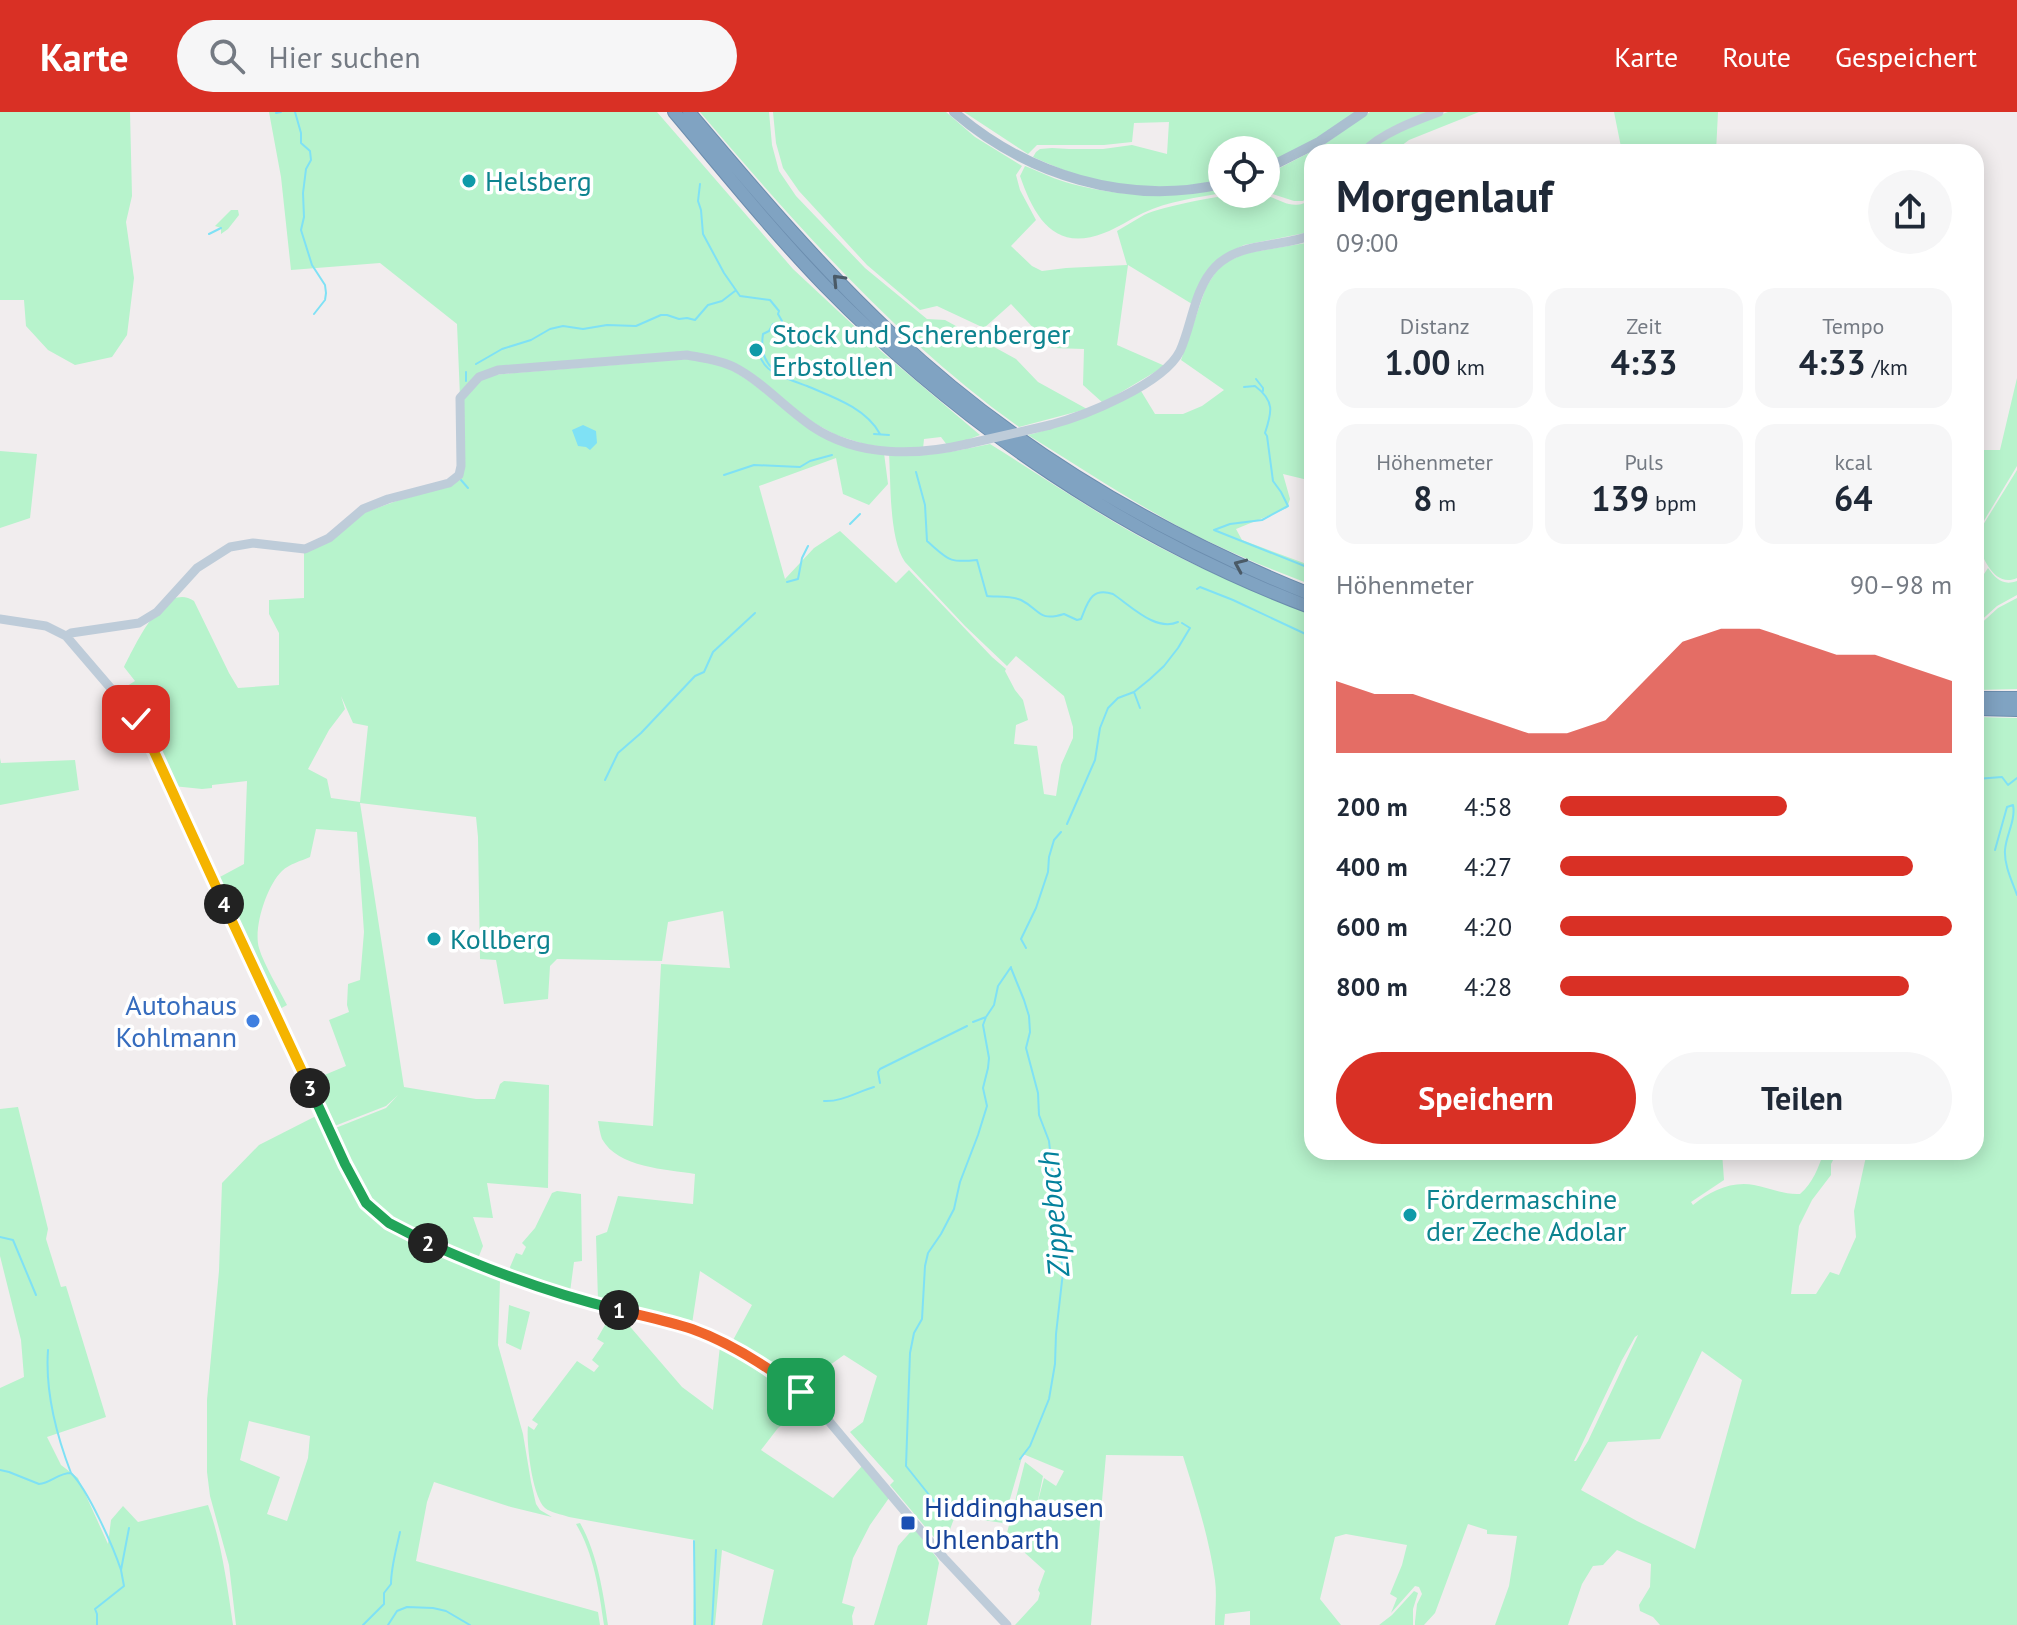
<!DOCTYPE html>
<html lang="de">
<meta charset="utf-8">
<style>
body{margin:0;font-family:"PT Sans",sans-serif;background:#f6f6f7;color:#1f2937;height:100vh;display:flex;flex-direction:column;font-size:30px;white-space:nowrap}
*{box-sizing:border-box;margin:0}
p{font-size:26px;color:#747a83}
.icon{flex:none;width:44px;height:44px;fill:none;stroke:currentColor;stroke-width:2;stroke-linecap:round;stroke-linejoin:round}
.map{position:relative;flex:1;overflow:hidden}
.drawer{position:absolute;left:1304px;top:32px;width:680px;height:1016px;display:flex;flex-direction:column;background:#fff;border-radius:24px;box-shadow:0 4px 20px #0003}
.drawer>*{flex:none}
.buttons{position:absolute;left:1208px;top:24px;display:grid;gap:16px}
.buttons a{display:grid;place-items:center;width:72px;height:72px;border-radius:50%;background:#fff;box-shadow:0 4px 20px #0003;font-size:40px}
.pin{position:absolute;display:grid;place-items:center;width:68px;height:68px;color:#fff;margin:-34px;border-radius:16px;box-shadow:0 4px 12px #0006}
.km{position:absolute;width:40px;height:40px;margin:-20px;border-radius:50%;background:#222;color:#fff;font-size:22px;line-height:40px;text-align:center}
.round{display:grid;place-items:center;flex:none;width:84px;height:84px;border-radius:42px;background:#f6f6f7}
.head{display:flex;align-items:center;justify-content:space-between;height:136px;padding:0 32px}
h1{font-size:44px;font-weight:800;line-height:60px}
.stats{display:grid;grid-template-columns:repeat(3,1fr);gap:12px;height:136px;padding:8px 32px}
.stats div{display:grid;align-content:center;border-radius:20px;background:#f6f6f7;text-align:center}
.stats b{font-size:34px;font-weight:800}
.stats small{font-size:22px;font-weight:400}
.stats p{font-size:22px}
.chart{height:224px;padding:16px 32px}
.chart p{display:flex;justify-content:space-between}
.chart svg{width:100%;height:144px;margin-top:8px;fill:#d93025;opacity:.7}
.cta{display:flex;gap:16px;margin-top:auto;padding:16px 32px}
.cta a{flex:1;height:92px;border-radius:48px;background:#d93025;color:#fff;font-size:32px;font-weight:800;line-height:92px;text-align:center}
.cta a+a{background:#f6f6f7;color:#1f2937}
ul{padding:0 32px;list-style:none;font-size:26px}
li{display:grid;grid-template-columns:128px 96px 1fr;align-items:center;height:60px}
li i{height:20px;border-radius:10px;background:#d93025}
header{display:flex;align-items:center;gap:48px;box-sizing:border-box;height:112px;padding:0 40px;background:#d93025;color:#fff}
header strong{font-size:38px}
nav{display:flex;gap:44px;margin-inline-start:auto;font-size:28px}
.search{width:560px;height:72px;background:#f6f6f7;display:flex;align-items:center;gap:20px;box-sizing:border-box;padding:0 28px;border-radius:44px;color:#747a83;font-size:30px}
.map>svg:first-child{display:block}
.green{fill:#b7f3cc;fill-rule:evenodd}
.water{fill:#7fe1f5}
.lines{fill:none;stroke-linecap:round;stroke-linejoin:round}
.stream{stroke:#7fe1f5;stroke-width:2}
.highway-casing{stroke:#6b8dae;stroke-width:14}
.secondary{stroke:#beccd9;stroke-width:9}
.primary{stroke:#aabfd0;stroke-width:10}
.highway{stroke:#80a3c2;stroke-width:12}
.secondary-bridge{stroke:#beccd9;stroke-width:9}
.oneway{stroke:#4a5a67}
.split-1-casing{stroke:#fff;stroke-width:16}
.split-2-casing{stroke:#fff;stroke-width:16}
.split-3-casing{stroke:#fff;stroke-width:16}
.split-4-casing{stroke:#fff;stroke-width:16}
.split-5-casing{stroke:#fff;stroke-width:16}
.split-1{stroke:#f0652b;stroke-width:10}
.split-2{stroke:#22a559;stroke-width:10}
.split-3{stroke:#22a559;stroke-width:10}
.split-4{stroke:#f5b400;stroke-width:10}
.split-5{stroke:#f5b400;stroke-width:10}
.culture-dot{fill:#0f9aa8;stroke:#fff;stroke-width:3}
.shop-dot{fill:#3f7fe0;stroke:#fff;stroke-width:3}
.transit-dot{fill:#1a4fb4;stroke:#fff;stroke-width:3}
.labels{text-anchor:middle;stroke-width:7;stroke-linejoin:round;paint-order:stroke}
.culture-label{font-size:28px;fill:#0d838f;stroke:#fff;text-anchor:start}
.shop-label{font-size:28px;fill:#366cbe;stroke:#fff;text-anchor:end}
.transit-label{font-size:28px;fill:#164399;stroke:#fff;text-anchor:start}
.water-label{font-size:30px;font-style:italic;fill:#03819c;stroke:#fff}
</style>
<header>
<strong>Karte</strong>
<div class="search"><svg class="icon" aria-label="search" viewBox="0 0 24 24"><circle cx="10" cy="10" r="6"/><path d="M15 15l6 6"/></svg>Hier suchen</div>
<nav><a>Karte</a><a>Route</a><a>Gespeichert</a></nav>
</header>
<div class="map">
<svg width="2017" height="1513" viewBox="0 0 2017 1513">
<rect width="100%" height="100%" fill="#f1edee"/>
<path class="green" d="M0,0H130L132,84L126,110L134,166L127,223L112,245L75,253L48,238L26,214L24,188H0Z
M269,0H657L793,157L882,240L980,323L956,332L947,333L941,325L924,327L923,337L902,338L864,332L836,323L814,311L712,245L478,264L460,285L457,212L380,151L291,158L281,65Z
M700,0H769L772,33L779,59L796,84L865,156L927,207L945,208L1016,247L1038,270L1087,297L1019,315C896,227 797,114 700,0Z
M773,0H946L975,25L1022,54L1016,63L1020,78L1036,108L1011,134L1032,154L1042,159L1066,156L1127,153L1117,119C1126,114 1135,108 1144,103C1164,94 1238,79 1260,82C1281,86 1291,101 1312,87V118L1305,121L1244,133L1224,143L1192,192L1128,153L1117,233L1165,254L1103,291L1083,273L1084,237L1052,236L1011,192L984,216L937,194L920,198L867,153L799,79L783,56L776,31Z
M964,0H1357L1319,27L1266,54V38H1222V69C1188,74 1151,79 1116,74C1089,69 1058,56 1033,45L1036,40L1040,37L1052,36L1069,37H1103L1132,33L1167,42L1169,10L1134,11L1132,30L1104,33H1037L1028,42Z
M1370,0H1431L1360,40H1312V81L1303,89H1294L1266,80V63L1322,34Z
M1448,0H1479L1409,28L1393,40H1369C1384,23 1426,8 1448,0Z
M1614,0H1718L1716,40H1622Z
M1025,54C1040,60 1056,68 1072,72C1121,85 1172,86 1222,77V81C1196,86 1168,89 1143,101C1130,107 1118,116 1104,121C1054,141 1034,104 1020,64Z
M231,98H238L239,103L228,117L221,122V116L215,114Z
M1312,127V369L1283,362L1290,387L1287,396L1236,417L1242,428L1312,454V473C1260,453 1208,432 1160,404C1115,379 1072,350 1028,323C1070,312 1102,300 1141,279L1155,302H1183L1202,294L1224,278L1181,248L1206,175L1217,158L1228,149L1247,141L1306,131Z
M687,245L732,256L812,317L884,341L888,372L869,393L843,382L836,346L759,374L785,467L814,436L840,419L896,471L909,458L992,545L1006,557L1005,559L1015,578L1023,588L1028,608L1016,613L1014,632L1037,634L1044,682L1056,684L1061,653L1073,626V615L1064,584L1016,544L1007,554L965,514L905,450C889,427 891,372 889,342C922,346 958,339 990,332C1046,367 1101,405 1159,435C1209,461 1261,482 1312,503V1040H1722L1724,1068L1691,1090L1693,1093C1711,1079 1731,1069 1754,1073C1770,1076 1784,1083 1800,1082C1813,1071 1818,1056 1824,1040H1837L1831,1052V1063L1812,1088L1799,1114L1791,1182H1816L1830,1160L1839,1163L1856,1125L1854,1099L1867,1040H1976V605L2017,606V1513H1660L1653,1505L1640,1499L1639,1493L1650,1475L1651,1452L1617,1438L1603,1453L1593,1454L1582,1472L1568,1513H1495L1509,1474L1517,1424L1487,1422V1418L1468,1412L1435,1501L1424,1513H1415V1510L1417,1492L1422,1482L1419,1475L1415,1474L1391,1501L1397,1486L1390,1482L1402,1453L1407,1433L1346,1422L1335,1425L1320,1487L1341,1513H1250V1499L1225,1502L1224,1513H1215C1215,1498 1217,1483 1215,1468C1209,1425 1196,1385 1183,1344L1106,1343L1091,1513H1015L1038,1488L1040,1481L1038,1478L1045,1459L1025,1441V1439L1006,1425L1025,1350L1043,1364L1037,1393L1044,1366L1056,1374L1064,1359L1023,1342L1003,1411L955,1404L943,1436L890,1373L894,1369L850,1320L863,1310L877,1264L844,1243L806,1270L787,1256H780L769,1252L732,1230L752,1193L700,1159L692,1212L598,1188L596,1124L607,1120L618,1084L693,1092L695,1062C666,1057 618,1056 602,1027C600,1022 599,1014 598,1009L653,1014L661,852L730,856L723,799L668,810L662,849L557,847L550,854L548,887L504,892L496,848L480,847L478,725L476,705L360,691L404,975L476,987H495L500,972L504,969L549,973L548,1076L487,1071L493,1106L473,1105L483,1134L477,1149C448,1135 388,1113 369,1088C354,1067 345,1040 333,1017L386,996L398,983L386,994L332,1015L310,969L346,954L329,908L349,900L347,893L348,872L360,868L364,820L357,720L316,717L310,745C301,749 289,752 282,759C267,773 253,816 259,836C264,853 279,877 287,893L278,898L218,766L244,752L247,669L212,673V676L202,677L173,674L119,579L135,569L124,555C135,534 164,468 194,489L229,561L238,576L279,573V521L269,502V488L304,486V440L363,401L458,367L462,287L480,266L498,260ZM341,584L353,611L368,614L360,690L331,686L327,667L308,657L329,618L345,597ZM1638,1223L1588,1329L1576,1349H1574L1622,1248L1635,1225ZM1702,1239L1742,1268L1695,1437L1637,1409L1581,1378L1608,1330L1660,1327Z
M2017,266V354L1982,412L1976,425V338H2000Z
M0,339L37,342L30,406L0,416Z
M2017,358V466C1995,476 1983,447 1977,430L1983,413Z
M1988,456C1996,467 2003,474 2017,469V483L1997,494L1976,513V474Z
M2017,486V577L1976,578V516L1998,496Z
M0,646L1,651L75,648L79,678L0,693Z
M18,995L48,1117L46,1127L61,1175L66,1174L106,1305L47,1325L61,1353L78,1366L108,1432L111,1408L123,1394L138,1410L208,1393C222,1432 227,1472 233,1513H0V1276L24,1265L21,1228L0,1144V997Z
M316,1004L344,1062L364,1098L387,1114L408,1126L500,1168L498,1233L523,1322L531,1370L536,1392L540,1398L552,1405L511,1395L434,1370L427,1390L416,1449L598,1500L600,1513H236L229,1453L210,1384L207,1360V1288L219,1159L222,1071L259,1033ZM249,1309L310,1324L308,1346L287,1409L267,1402L280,1365L240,1348Z
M557,1079L581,1082L582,1149L574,1150L570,1180L516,1162L511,1160L510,1155L516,1141L522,1143L526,1135L522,1131L535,1116L552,1081Z
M509,1193L530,1200L521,1238L506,1231Z
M608,1200L620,1203L682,1275L713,1298L720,1234L774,1267L809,1293L778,1316L761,1338L833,1386L862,1354L889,1386L870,1413L853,1446L842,1491L855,1495L852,1504L853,1513H762L774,1458L722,1438L715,1513H693L695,1428L569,1405C561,1402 551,1401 545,1396C532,1384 526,1330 528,1314L534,1318L538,1312L532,1308L577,1249L594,1260L599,1254L592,1248L604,1231L597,1227L605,1213V1202Z
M580,1411C597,1441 603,1479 608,1513H604C599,1479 594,1442 576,1412Z
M914,1416L937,1446L939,1451L927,1513H874L898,1434Z
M1414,1479L1418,1481L1413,1497V1513H1379L1392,1503Z"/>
<path class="water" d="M583,313L596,319L597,331L590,338L586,335L578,334L572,318Z"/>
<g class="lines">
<path class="stream" d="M295,0L301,21V31L310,39L311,48L306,57L303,81L304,105L301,118L312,153L325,173L326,181L325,188L314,202
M276,1L281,0
M700,72L698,89L701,98L703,122L724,161L740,184L770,188L779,199L778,202L782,209L781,211L773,212L769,219L763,222C761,235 763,248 773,257C782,266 796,270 807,274C833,285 866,296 880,322
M209,122L221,116
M758,240C763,255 771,260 785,266
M476,252L502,237L531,228L550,217L563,214L583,217L607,213L636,214L661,203H667L679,207L687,206L695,208L708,193L722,189L735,179
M1256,267L1263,276V279
M466,269V260
M1244,275L1255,274C1275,289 1272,300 1265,321L1267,324L1273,369L1281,380L1288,394L1262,408L1230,412L1214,418L1312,457
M874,322L889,323
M916,360L925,393L927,429C949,448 948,451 977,448L987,484C997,485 1013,484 1021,488C1041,498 1038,510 1064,502L1077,508L1081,507C1088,490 1091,475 1113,482C1131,494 1156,520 1178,510
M724,363L754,353L800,355L810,349L832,343
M461,368L468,376
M850,412L860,402
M787,470L798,467L802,446L808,434
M1197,477L1200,475L1233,488L1312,525
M1134,580L1140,596
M1976,667L2002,665L2008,673L2017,666
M605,668L618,641L641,621L695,564L704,560L713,540L755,501
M1067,712L1095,648L1100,616L1108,596L1118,586L1134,580L1150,567L1164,554L1178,536L1190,516L1182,511
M1995,738L2007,695L2013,693C2016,708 2006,723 2005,738C2004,753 2012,769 2017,783
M1026,836L1021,827L1036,796L1048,760L1049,745L1054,728L1061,720
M1011,856L1024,888L1029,904L1030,920L1026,936L1038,981L1039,1003L1049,1029L1063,1160L1056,1222L1055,1252L1049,1287L1030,1334L1020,1347
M973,910L986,905
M880,971L878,960L880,957L967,914
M824,989C841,990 857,980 874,975
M0,1125L13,1128L36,1183
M48,1238C45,1280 56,1322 71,1361
M0,1358L9,1360L39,1372C51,1371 58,1361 71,1361C88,1378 113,1434 121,1458
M938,1394L906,1354L910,1241L914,1221L922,1207L925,1154L928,1141L941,1122L954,1097L960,1070L978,1023L987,994L983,976L988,956L989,946L983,913L986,905L994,893L998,874L1011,855
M694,1429L695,1513
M97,1513V1502L95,1497L124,1474L121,1458L129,1416
M363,1513L384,1492V1481L391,1472C391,1455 396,1439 400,1420
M388,1513L397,1499L407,1495L433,1496L446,1499L470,1513
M712,1513L716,1438"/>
<g class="highway-casing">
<path id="highway" d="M674,0C723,58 772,119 825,174C962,314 1128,427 1312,496
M689,0C754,77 819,154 893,223C1013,336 1159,422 1312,483
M1976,586H2017
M1976,597L2017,598"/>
</g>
<path class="secondary" d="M1364,40C1379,22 1417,8 1439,0
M1050,313C1084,304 1164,272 1180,239C1192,213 1194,177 1215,155C1240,129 1281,136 1312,123
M0,507L46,514L66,524L132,601L152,635L345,1052L363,1086L371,1097L389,1111L410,1122L470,1150L513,1167L570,1186L693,1218L724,1231L779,1264L817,1295L944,1446L1007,1513
M66,524L71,521L139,511L157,500L197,456L230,435L253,431L305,437L329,426L363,397L388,387L449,371L459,363L461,354L460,286L479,265L498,258L687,243C703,246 720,248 734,255C763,270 786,297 813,315C858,345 916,344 967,332"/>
<path class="primary" d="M954,0C1027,63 1127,94 1222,72
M1266,57L1319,30L1363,0"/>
<use href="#highway" class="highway"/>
<path class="secondary-bridge" d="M967,332L1050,313"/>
</g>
<defs><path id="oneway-chevron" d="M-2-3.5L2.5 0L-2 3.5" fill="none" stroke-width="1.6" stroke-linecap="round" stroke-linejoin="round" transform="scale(2)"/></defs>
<g class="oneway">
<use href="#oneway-chevron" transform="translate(838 168) rotate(-134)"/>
<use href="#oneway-chevron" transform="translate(1240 453) rotate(-156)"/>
</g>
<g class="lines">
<g class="split-1-casing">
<path id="split-1" d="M619,1198C643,1204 668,1209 692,1217C731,1231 768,1255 801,1280"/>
</g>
<g class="split-2-casing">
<path id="split-2" d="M428,1131C490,1159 552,1182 619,1198"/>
</g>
<g class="split-3-casing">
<path id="split-3" d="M310,976L345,1052L366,1091L389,1111L428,1131"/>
</g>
<g class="split-4-casing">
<path id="split-4" d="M224,792L310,976"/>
</g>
<g class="split-5-casing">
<path id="split-5" d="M136,607L152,635L224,792"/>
</g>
<use href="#split-1" class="split-1"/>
<use href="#split-2" class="split-2"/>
<use href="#split-3" class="split-3"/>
<use href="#split-4" class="split-4"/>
<use href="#split-5" class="split-5"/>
</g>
<g class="culture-dot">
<circle cx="469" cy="69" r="8"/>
<circle cx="756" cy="238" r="8"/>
<circle cx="434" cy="827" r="8"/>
<circle cx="1410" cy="1103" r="8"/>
</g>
<circle class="shop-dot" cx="253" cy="909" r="8"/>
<rect class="transit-dot" x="900" y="1403" width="16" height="16" rx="4"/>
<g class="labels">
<g class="culture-label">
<text x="485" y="79">Helsberg</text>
<text x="772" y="232">Stock und Scherenberger<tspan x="772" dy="32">Erbstollen</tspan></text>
<text x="450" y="837">Kollberg</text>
<text x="1426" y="1097">Fördermaschine<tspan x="1426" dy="32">der Zeche Adolar</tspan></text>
</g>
<g class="shop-label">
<text x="237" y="903">Autohaus<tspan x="237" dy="32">Kohlmann</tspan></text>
</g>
<g class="transit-label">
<text x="924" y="1405">Hiddinghausen<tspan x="924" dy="32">Uhlenbarth</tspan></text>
</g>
<g class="water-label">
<text transform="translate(1054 1102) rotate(-95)" y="10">Zippebach</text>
</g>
</g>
</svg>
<div class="buttons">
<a><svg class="icon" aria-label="locate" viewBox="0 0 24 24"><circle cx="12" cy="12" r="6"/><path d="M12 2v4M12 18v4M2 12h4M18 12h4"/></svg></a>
</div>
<div class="pin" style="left:801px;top:1280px;background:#1e9e55"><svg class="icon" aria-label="arrive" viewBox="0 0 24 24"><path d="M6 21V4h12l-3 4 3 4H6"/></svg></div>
<div class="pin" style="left:136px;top:607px;background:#d93025"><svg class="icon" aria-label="check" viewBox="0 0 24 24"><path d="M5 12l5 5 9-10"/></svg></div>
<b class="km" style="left:619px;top:1198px">1</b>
<b class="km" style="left:428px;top:1131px">2</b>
<b class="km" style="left:310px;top:976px">3</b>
<b class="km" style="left:224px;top:792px">4</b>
<section class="drawer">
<div class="head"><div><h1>Morgenlauf</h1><p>09:00</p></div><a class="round"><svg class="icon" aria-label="share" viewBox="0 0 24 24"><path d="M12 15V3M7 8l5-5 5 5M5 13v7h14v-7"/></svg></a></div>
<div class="stats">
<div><p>Distanz</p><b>1.00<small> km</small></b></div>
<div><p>Zeit</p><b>4:33</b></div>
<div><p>Tempo</p><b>4:33<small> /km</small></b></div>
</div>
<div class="stats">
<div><p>Höhenmeter</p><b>8<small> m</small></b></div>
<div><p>Puls</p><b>139<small> bpm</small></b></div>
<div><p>kcal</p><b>64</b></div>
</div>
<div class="chart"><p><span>Höhenmeter</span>90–98 m</p>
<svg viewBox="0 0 160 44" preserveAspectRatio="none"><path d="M0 44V22L10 26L20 26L30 30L40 34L50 38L60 38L70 34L80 22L90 10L100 6L110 6L120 10L130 14L140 14L150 18L160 22V44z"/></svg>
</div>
<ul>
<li><b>200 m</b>4:58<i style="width:58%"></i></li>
<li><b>400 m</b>4:27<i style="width:90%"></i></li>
<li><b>600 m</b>4:20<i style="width:100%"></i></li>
<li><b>800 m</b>4:28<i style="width:89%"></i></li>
</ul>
<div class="cta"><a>Speichern</a><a>Teilen</a></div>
</section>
</div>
